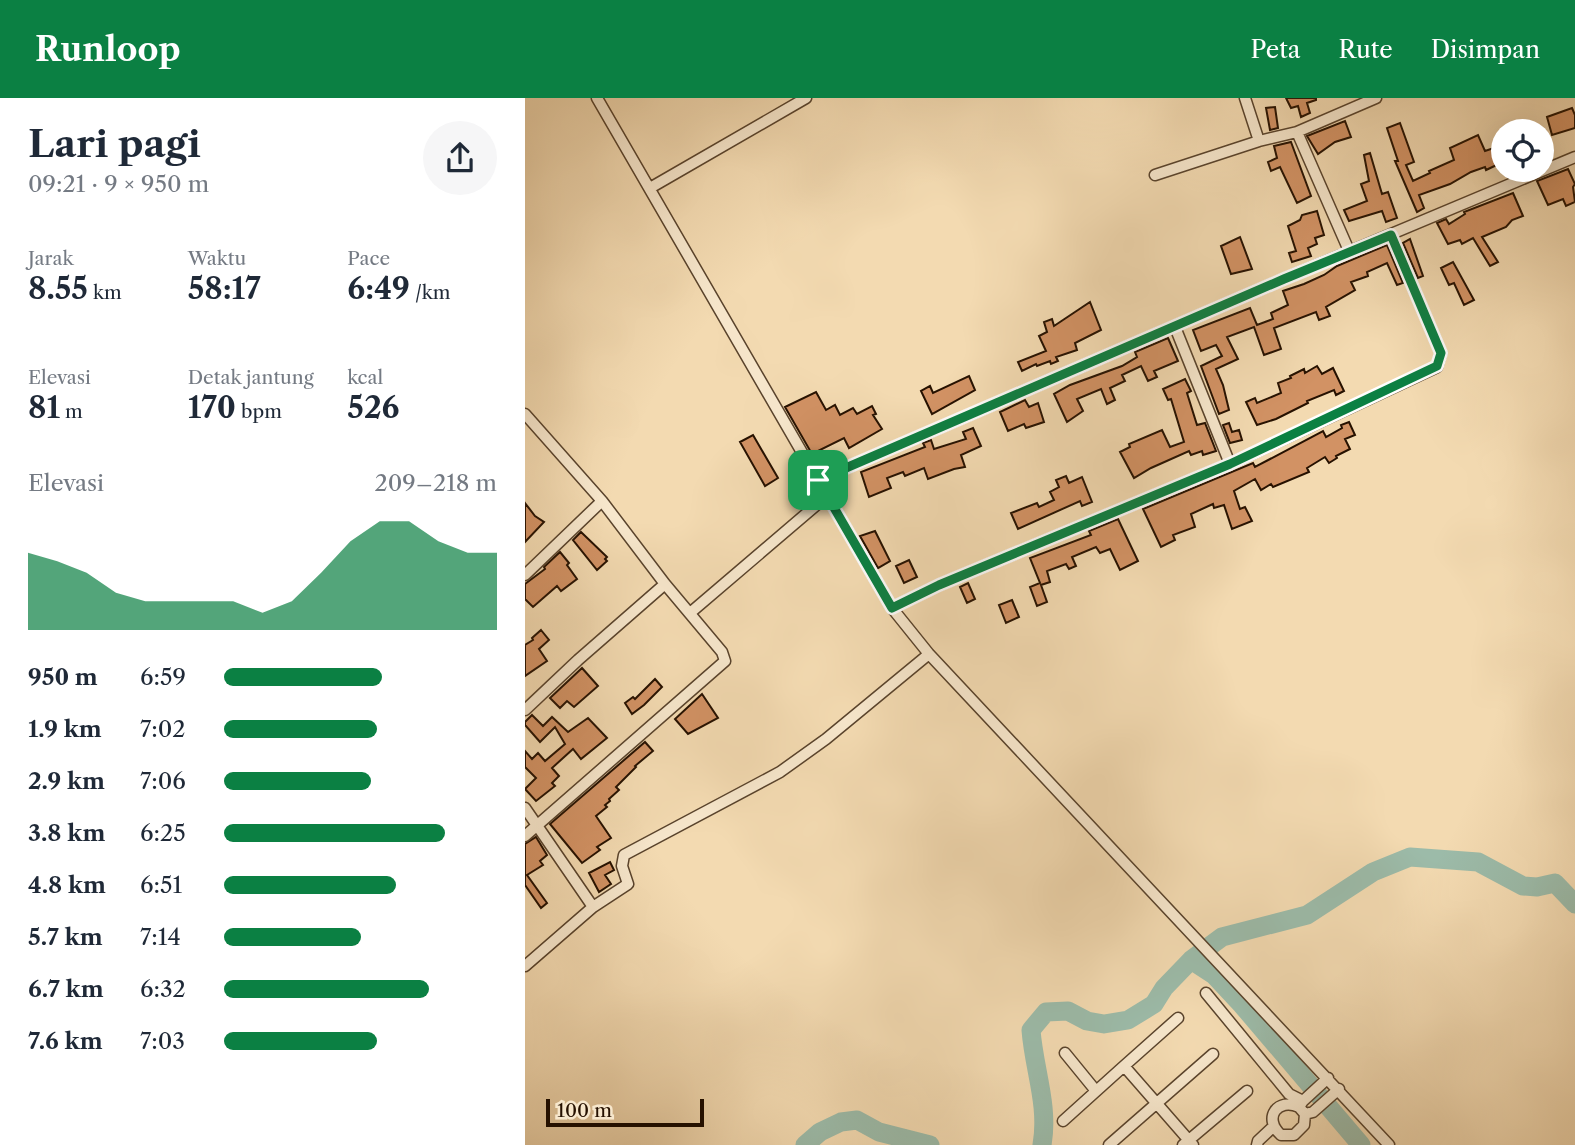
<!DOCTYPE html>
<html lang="id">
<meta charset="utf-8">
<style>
body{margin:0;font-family:"Libre Caslon Text",serif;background:#f6f6f7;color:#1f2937;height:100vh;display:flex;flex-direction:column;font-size:26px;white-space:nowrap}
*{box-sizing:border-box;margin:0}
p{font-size:23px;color:#747a83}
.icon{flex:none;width:38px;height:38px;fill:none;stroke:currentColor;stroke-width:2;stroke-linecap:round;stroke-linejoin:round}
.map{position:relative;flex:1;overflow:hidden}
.drawer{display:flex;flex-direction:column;background:#fff;width:525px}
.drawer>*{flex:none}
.buttons{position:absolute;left:966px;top:21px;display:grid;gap:14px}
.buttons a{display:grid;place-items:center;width:63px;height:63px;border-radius:50%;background:#fff;box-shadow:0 7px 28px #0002;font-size:35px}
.scale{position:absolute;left:21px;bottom:18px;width:158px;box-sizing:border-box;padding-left:7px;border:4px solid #261100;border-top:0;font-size:19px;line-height:24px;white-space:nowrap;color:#261100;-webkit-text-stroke:5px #f7e7cc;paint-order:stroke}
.pin{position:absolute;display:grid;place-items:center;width:60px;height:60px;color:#fff;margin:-30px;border-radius:14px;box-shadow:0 4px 10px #0006}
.round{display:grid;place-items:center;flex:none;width:74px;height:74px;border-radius:37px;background:#f6f6f7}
.overview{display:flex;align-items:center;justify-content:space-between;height:119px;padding:0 28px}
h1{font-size:38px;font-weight:700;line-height:52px}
.figures{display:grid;grid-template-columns:repeat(3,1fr);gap:10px;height:119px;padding:7px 28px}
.figures div{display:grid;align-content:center}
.figures b{font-size:30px;font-weight:700}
.figures small{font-size:19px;font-weight:400}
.figures p{font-size:19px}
.chart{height:196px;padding:14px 28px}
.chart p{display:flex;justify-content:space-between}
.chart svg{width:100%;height:126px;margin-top:7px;fill:#0b8043;opacity:.7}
ul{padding:0 28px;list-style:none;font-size:23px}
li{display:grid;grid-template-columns:112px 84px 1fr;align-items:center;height:52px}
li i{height:18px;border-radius:9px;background:#0b8043}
header{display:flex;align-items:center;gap:42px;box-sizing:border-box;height:98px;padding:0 35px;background:#0b8043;color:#fff}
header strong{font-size:33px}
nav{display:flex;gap:38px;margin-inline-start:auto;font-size:24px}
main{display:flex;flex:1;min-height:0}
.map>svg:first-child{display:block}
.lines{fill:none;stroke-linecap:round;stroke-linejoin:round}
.river{stroke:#9cbba9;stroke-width:19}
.building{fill:#d29264;stroke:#261100;stroke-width:2}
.minor-casing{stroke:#59432c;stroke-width:13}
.minor{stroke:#f7e7cc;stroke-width:10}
.route-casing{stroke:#fff;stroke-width:14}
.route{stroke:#0b8043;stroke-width:9}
</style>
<header>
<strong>Runloop</strong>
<nav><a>Peta</a><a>Rute</a><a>Disimpan</a></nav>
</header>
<main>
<section class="drawer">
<div class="overview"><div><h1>Lari pagi</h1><p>09:21 · 9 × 950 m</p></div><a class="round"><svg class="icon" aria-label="share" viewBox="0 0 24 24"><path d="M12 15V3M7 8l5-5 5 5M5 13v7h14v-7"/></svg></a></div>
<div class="figures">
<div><p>Jarak</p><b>8.55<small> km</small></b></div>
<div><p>Waktu</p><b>58:17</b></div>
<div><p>Pace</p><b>6:49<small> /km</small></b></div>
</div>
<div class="figures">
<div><p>Elevasi</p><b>81<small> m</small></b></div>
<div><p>Detak jantung</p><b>170<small> bpm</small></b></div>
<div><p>kcal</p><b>526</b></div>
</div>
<div class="chart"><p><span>Elevasi</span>209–218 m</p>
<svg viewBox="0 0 160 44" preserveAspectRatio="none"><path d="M0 44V17L10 20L20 24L30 31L40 34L50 34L60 34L70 34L80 38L90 34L100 24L110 13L120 6L130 6L140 13L150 17L160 17V44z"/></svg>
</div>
<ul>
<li><b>950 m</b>6:59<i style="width:58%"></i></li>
<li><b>1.9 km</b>7:02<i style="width:56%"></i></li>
<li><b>2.9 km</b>7:06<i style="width:54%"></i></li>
<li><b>3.8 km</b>6:25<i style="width:81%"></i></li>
<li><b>4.8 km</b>6:51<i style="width:63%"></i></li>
<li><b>5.7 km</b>7:14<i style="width:50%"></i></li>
<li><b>6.7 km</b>6:32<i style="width:75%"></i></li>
<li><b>7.6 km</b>7:03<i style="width:56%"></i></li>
</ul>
</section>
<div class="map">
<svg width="1050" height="1047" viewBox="0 0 1050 1047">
<rect width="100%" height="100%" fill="#f3dab1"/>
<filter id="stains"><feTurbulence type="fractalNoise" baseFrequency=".00286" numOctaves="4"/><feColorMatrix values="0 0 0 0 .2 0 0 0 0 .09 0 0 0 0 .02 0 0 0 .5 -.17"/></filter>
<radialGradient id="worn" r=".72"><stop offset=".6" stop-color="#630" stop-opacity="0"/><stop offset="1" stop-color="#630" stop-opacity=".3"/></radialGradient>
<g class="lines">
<path class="river" d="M666,862L689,877L717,907L836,1047
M280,1047L295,1034L316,1024L332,1022L354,1034L405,1047
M517,1047C524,1007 509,972 506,932L521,914L543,913L562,923L579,926L603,922L629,906L639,890L666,862L697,839L782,817L848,774L885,759L953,764L998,788L1012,789L1030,785L1050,806"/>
</g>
<path class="building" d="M761,0H791V2L782,5L785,15L776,19L773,8L766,10Z
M750,9L753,30L745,32L741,10Z
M1047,10L1050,17V30L1027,37L1022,19Z
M820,23L826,39L810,44L793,56L782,38Z
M875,25L889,64L881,67L888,83L905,75L904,73L929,62L925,50L953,37L960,53L978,47V64L961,72L960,69L946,74L925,86L894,97L899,110L892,114L870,63H873L862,30Z
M766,44L786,98L772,105L755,69L746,73L743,64L752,60L749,48Z
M845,55L857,96L863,94L872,120L861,124L857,113L824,123L819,112L842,103L836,86L844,83L839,57Z
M1043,71L1050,86L1048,89L1050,104L1041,108L1038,101L1023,107L1012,83Z
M988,95L998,118L987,122L981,129L957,139L973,164L965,168L948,140L937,146L935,142L923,146L912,125L921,121L924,126L940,116L939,114Z
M792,113L799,137L790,140L792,146L783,150L786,158L767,164L764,155L771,153L763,128L775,122L777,117Z
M715,139L727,171L706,176L696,148Z
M885,141L898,178L893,180L878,145Z
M862,147L878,185L872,187L862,165L842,174L843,178L826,184L830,192L801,209L805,218L794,222L791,214L749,230L756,251L739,257L729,229L702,239L713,261L691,271L698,287L704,312L694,316L676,268L697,258L691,247L676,253L668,232L725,210L732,227L748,221L746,215L763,207L758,193L779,186L799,177L812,168Z
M928,164L949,202L939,207L929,185L924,187L916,170Z
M565,204L576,232L550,245L552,252L531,259L533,263L526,266L525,263L512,268L511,266L497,273L493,264L521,253L514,238L522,234L519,224L527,221L529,228Z
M643,240L653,263L629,273L632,279L623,283L616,268L597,277L600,283L585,290L590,302L582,306L576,291L552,301L558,313L542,324L529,296L545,287L597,268L612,259L610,254Z
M792,268L797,276L808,270L819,293L811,297L809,292L782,303L783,305L751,321L732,327L721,304L730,300L732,305L756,295L753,285L766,280L765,278L779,271L780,275Z
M444,278L450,292L407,316L396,293L405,288L408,295Z
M660,281L666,293L662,295L672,327L680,325L691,353L678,357L677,353L666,357L664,353L626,370L609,380L595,354L605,349L604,346L637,332L645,349L659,344L646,301L643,302L638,291Z
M291,294L301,312L310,307L315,317L328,310L332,316L347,308L351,316L348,317L357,331L324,350L319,340L287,356L260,309Z
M500,302L504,309L513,305L519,324L501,330L499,326L483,333L475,314Z
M824,324L830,337L820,341L825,351L811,358L812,360L804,365L800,359L782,370L784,374L748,389L746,386L736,392L730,381L709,393L715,411L720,409L727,423L707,431L699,407L689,410L688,406L666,416L670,429L648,437L650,442L636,449L618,411L728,365L730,369L798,333L801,339L817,330L816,327Z
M704,325L707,334L714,332L717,342L705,345L698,327Z
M448,330L456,348L436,357L440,369L429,371L403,381L399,370L380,378L378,374L362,380L366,390L344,399L336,374L400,349L398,345L406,342L409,351L441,341L438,334Z
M228,337L253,380L240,388L215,344Z
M541,378L544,385L557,379L567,404L557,408L555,403L493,431L486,415L512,405L514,409L529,402L525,394L534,389L531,382Z
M0,405L10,418L19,424L0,444Z
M593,421L613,463L595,472L585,451L575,455L571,449L547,459L551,468L544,471L541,466L522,473L525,484L516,487L522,504L512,508L505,489L515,485L505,460L566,437L564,433Z
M350,433L365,463L353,470L335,438Z
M56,434L82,459L80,461L82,463L72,472L48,442Z
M35,454L44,465L42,467L52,481L36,493L32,488L8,509L0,501V486L20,471L19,469Z
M384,462L392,479L379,485L371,468Z
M443,485L450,501L442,505L435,489Z
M487,502L494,519L481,525L474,507Z
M16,532L24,542L14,551L22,563L0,578V547L8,542L7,540Z
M57,570L73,588L49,609L42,603L35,610L25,600Z
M130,581L137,589L119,607L107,616L100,605L108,599L110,601Z
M177,596L193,620L163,636L150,621Z
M7,617L18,628L27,619L43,634L63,620L82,640L56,661L48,651L27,670L34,678L27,685L30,688L11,703L0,691L11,680L0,669V653L7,661L13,655L20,663L40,646L30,629L15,644L0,627V624Z
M120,644L128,653L110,668L111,669L91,689L94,692L84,701L85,703L80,707L82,709L71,718L86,740L72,749L75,752L57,765L25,726Z
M11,739L22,757L15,763L18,767L2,777L22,805L16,810L0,787V746Z
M85,764L89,772L80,777L86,786L74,794L64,775Z"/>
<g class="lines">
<g class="minor-casing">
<path id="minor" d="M72,0L367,510L404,556L864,1047
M720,0L734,43L772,34L851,0
M772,34L825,155
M630,77L734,43
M125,90L281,0
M650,229L705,366
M0,316L77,403L140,486L197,554L200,563L0,738
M293,382L759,181L1050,59
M0,477L77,403
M367,510L414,487L705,366L912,269L916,255L866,137
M165,515L302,398
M0,612L53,562L140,486
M0,710L68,809L103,786L97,768L99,757L255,674L301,641L404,556
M0,868L68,809
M681,895L764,996L778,1003
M540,955L571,993
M599,968L653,920
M774,1009L780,1016L779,1027L769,1037H756C737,1020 753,999 774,1009L778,1003L803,980
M780,1016L788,1014L814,991
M538,1023L599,968L668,1047
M584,1047L688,956
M658,1047L722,993
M732,1047L733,1043L749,1028"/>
</g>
<use href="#minor" class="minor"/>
</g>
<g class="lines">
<g class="route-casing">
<path id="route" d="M866,137L916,255L912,268L705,366L414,487L367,510L293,382L759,181Z"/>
</g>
<use href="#route" class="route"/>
</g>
<rect width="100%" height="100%" filter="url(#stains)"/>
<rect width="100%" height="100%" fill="url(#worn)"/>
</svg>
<div class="buttons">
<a><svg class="icon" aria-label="locate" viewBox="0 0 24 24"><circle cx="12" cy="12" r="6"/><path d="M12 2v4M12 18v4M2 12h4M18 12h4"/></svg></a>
</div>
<div class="scale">100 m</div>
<div class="pin" style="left:293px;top:382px;background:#1e9e55"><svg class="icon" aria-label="arrive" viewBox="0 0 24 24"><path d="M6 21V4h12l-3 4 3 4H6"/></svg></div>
</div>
</main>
